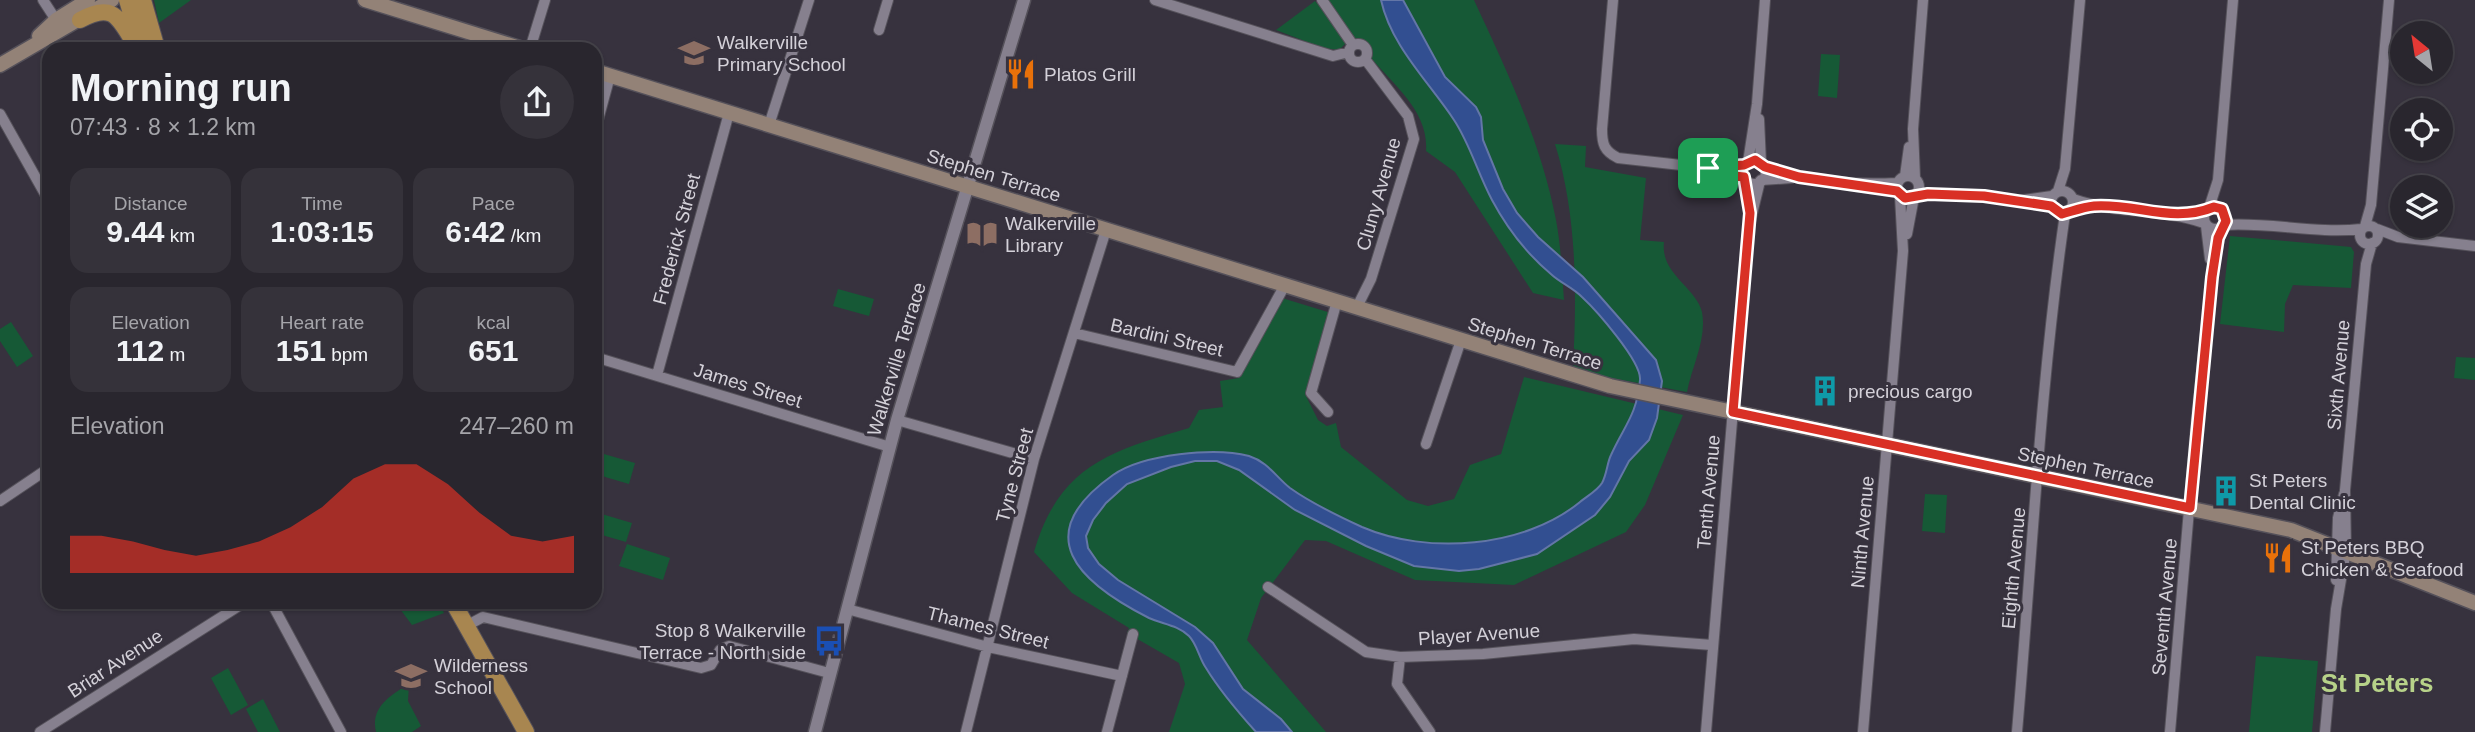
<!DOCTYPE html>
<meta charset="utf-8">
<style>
body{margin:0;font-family:Arial,sans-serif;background:#35323a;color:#f1f3f6;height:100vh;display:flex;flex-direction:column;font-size:26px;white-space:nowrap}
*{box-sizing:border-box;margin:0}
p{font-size:23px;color:#a5a5aa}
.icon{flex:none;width:38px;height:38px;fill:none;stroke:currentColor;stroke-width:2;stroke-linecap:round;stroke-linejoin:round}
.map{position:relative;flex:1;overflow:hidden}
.details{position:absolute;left:42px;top:42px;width:560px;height:567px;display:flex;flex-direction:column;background:#29262e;border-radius:21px;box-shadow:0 2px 5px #0004,0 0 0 2px #45434a}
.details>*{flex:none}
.needle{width:46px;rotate:330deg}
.controls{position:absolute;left:2390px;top:21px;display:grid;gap:14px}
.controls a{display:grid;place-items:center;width:63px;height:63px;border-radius:50%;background:#29262e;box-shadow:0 2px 5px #0004,0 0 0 2px #45434a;font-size:35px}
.pin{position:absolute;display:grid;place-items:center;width:60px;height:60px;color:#fff;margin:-30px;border-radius:14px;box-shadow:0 4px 10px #0006}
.round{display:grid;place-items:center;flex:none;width:74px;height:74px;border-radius:37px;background:#35323a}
.head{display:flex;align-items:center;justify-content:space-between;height:119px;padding:0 28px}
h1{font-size:38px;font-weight:700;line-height:52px}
.metrics{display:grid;grid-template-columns:repeat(3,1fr);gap:10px;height:119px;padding:7px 28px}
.metrics div{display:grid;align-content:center;border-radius:18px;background:#35323a;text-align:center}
.metrics b{font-size:30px;font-weight:700}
.metrics small{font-size:19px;font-weight:400}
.metrics p{font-size:19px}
.chart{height:196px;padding:14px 28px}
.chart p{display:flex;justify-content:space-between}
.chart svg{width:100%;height:126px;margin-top:7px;fill:#d93025;opacity:.7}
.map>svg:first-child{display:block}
.green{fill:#165936}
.water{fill:#324f91;stroke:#6376a7;stroke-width:2}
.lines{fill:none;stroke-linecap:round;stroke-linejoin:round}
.minor-casing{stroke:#55515a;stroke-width:12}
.tertiary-casing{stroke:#55515a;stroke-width:15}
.secondary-casing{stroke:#55515a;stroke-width:17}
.trunk-casing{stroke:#55515a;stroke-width:18}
.minor{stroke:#86808e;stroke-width:10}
.tertiary{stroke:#86808e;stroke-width:12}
.secondary{stroke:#938277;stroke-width:14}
.trunk{stroke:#a88650;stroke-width:16}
.route-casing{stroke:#fff;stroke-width:14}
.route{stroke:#d93025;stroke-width:9}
.labels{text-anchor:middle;stroke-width:6;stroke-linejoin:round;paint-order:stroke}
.poi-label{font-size:19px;fill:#d4d1d9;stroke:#37323e;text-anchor:start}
.street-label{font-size:19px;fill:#d4d1d9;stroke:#37323e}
.district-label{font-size:26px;font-weight:bold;fill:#b7d289;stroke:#37323e}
</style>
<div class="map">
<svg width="2475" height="732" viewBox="0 0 2475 732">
<rect width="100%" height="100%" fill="#37323e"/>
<path class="green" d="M154,0H191L159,23Z
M1328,0H1474C1507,71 1541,142 1556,220C1561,246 1562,273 1564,300L1533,293L1455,172L1426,151C1429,112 1394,85 1370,57L1366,44L1355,39Z
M1315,1L1345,36L1346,43L1339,50L1323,48L1276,30Z
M1821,54L1840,55L1837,98L1818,96Z
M1555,144L1586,146L1585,167L1646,178L1640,240L1664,242C1660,274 1696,287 1702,312C1707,339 1692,366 1687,392L1606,377L1573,366C1577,293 1577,215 1555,144Z
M2230,236L2351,247L2354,252L2351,288L2293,285L2285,304L2284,332L2220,324Z
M838,289L874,299L869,316L833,306Z
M1282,298L1331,313L1305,394L1318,420L1327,426L1336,423L1341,447L1407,500L1428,506L1454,499L1470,465L1501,454L1524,377L1683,415L1645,505L1626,532L1514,585L1415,580L1326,541L1305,540L1261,598L1247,640L1326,732H1169L1185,684L1179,663L1127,633L1129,628L1072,593L1034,552C1059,465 1111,451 1189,428L1199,410L1223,407L1220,381L1239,378Z
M11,322L33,356L17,367L0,341V329Z
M2456,357L2475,358V380L2454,378Z
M597,452L635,463L629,484L595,474Z
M1925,494L1947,495L1945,533L1922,531Z
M595,512L632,523L626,542L595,533Z
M627,544L670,558L663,580L619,566Z
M402,602H438L444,613L412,625L397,605Z
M2256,656L2318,661L2312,732H2249Z
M228,668L248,705L231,715L211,678Z
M409,684L408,701L421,726L412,732H376C370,707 391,695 409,684Z
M263,699L280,732H258L246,709Z"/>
<path class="water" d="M1381,0H1403L1445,77L1476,107L1481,117L1483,140L1503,189L1517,213L1538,237L1583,277L1656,360L1662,381L1657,418L1649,440L1629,461L1610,497L1595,515L1537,554L1479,569L1459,571L1414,566L1366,546L1295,510L1239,470L1217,461H1195L1171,467L1127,484L1106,503L1093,520L1086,536L1088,548L1099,564L1118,580L1195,627L1213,643L1243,689L1281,719L1292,732H1256C1238,712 1220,691 1206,668C1199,658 1197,644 1189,636C1178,625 1162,624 1149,618C1078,582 1028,535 1113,475C1143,454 1215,447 1249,456C1268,462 1276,477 1290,488C1311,503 1338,516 1362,527C1427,555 1524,548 1580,502C1587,496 1597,491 1602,483C1607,474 1607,463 1611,455C1624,426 1637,415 1640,380C1642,362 1596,310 1582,297C1573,288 1561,283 1552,275C1528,255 1507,228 1492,200C1478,174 1470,144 1454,120C1429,82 1391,46 1381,0Z"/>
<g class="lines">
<g class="minor-casing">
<path id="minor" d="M43,0L56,20
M1155,0L1333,56L1349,52
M1322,0L1353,45
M1613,0L1602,129C1602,144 1604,151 1618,158L1708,168L1744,165
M879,30L888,0
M1349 53a9 9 0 1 1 18 0a9 9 0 1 1-18 0Z
M530,49L545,0
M0,114L49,201
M1759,119L1761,163
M769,125L809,0
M595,131L610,76
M1742 172a12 12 0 1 1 24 0a12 12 0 1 1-24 0Z
M1748,162L1757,104L1765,0
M1764,167C1806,182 1853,185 1897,183
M1710,169L1744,177
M1897 187a11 11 0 1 1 22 0a11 11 0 1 1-22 0Z
M1905,176L1909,147
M1915,178L1913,129L1923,0
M1746,180L1750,212
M1761,180L1791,178
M2051 202a11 11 0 1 1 22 0a11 11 0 1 1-22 0Z
M2058,191L2065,169L2080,0
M1917,194L1984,196L2051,206
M2073,199C2115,214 2162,208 2204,223
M2023,200L2052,196
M2204 218a11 11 0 1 1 22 0a11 11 0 1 1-22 0Z
M2209,208L2218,180L2233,0
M2225,225C2270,222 2316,234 2361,229
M2360 235a9 9 0 1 1 18 0a9 9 0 1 1-18 0Z
M2206,226L2210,259
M2365,226L2371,205L2389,0
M2377,229L2398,237L2475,246
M1907,234L1914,197
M1357,307L1371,279L1414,139L1408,116L1365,59
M1074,333L1237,372L1285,285
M595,357L890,447
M657,375L729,113
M1328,412L1311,393L1337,301
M897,420L1034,459
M1426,444L1461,340
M0,501L49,468
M2336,580L2338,518L2344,494
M1268,587L1366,652L1400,657L1483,654L1634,639L1712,645
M271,602L341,732
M847,609L988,647L1122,676
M466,626L483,617L701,668L711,665L720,650L729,646L829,673
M1400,657L1397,684L1430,732
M40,732L245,602
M966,732L1034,459L1106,230
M1107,732L1133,634
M1706,732L1748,230L1760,181
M1863,732L1903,251L1900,196
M2017,732C2032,559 2040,385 2065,214
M2170,732L2197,416L2212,277L2221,228
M2325,732L2336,609L2346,550L2345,490L2366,264L2372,243"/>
</g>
<g class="tertiary-casing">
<path id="tertiary" d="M815,732L897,420L1024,0"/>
</g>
<g class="secondary-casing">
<path id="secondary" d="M365,0L523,49
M39,36L56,20L88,0
M0,65L112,0
M595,71L1610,386L2291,530L2475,603"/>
</g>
<g class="trunk-casing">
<path id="trunk" d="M127,0L139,40
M143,0L157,49
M80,20C116,0 119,21 138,49
M453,602L526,732"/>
</g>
<use href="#minor" class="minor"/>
<use href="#tertiary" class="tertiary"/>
<use href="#secondary" class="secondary"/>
<use href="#trunk" class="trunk"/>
</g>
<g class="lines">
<g class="route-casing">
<path id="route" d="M1755,160L1765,167L1799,177L1897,191L1905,198L1928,194L1984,196L2051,206L2062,214C2073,211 2083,207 2094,206C2137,203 2172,224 2214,207L2222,209L2226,221L2218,238L2212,277L2190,508L1733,412L1750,213L1744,177L1724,175L1708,168L1744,165Z"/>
</g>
<use href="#route" class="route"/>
</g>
<defs>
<g id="school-bare" transform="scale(2.415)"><path d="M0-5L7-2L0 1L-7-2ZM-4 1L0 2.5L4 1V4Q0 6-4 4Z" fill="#8d6e63" stroke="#37323e" stroke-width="2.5" paint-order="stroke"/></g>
<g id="restaurant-bare" transform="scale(2.415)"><path d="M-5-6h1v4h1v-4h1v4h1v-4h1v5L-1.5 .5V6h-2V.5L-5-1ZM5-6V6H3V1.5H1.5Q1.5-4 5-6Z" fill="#e8710a" stroke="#37323e" stroke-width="2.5" paint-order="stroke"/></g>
<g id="library-bare" transform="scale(2.415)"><path d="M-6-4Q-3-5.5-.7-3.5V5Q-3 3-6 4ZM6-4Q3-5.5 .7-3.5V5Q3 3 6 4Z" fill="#8d6e63" stroke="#37323e" stroke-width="2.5" paint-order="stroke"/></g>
<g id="building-bare" transform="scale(2.415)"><path d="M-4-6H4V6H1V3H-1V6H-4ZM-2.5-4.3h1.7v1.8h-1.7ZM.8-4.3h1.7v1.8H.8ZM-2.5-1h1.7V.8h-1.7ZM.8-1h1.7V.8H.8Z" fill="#0f9aa8" stroke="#37323e" stroke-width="2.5" paint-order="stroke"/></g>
<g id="bus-bare" transform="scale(2.415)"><path d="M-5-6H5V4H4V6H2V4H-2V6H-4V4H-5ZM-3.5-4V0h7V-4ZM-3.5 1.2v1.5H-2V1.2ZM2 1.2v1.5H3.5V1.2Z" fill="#1a4fb4" stroke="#37323e" stroke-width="2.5" paint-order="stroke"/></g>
</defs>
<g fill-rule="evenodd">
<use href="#school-bare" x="694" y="53"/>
<use href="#restaurant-bare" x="1021" y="74"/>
<use href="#library-bare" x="982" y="234"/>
<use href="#building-bare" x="1825" y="391"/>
<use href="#building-bare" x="2226" y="491"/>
<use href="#restaurant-bare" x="2278" y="558"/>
<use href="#bus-bare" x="829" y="641"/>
<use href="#school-bare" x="411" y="676"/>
</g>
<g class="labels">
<g class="poi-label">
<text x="717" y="49">Walkerville<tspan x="717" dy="22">Primary School</tspan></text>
<text x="1044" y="81">Platos Grill</text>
<text x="1005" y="230">Walkerville<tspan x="1005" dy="22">Library</tspan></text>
<text x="1848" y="398">precious cargo</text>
<text x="2249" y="487">St Peters<tspan x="2249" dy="22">Dental Clinic</tspan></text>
<text x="2301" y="554">St Peters BBQ<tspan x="2301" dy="22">Chicken &amp; Seafood</tspan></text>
<text x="806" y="637" text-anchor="end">Stop 8 Walkerville<tspan x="806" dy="22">Terrace - North side</tspan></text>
<text x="434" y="672">Wilderness<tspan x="434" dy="22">School</tspan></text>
</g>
<g class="street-label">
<text transform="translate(994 175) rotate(17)" y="7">Stephen Terrace</text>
<text transform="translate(1378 194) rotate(-74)" y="7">Cluny Avenue</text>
<text transform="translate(676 239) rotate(-75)" y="7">Frederick Street</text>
<text transform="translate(1167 337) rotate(13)" y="7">Bardini Street</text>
<text transform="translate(1535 343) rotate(17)" y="7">Stephen Terrace</text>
<text transform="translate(896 359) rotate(-73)" y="7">Walkerville Terrace</text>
<text transform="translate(2338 375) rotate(-85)" y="7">Sixth Avenue</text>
<text transform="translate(748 385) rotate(17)" y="7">James Street</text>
<text transform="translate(2086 467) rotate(12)" y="7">Stephen Terrace</text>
<text transform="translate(1014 475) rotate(-75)" y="7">Tyne Street</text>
<text transform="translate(1708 492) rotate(-85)" y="7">Tenth Avenue</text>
<text transform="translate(1862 532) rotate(-85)" y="7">Ninth Avenue</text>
<text transform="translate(2013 568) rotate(-85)" y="7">Eighth Avenue</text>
<text transform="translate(2164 607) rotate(-85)" y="7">Seventh Avenue</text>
<text transform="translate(988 627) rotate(14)" y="7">Thames Street</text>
<text transform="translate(1479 634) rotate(-4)" y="7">Player Avenue</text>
<text transform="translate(115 663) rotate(-33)" y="7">Briar Avenue</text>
</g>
<g class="district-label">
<text x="2377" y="692">St Peters</text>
</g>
</g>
</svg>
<div class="controls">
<a><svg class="needle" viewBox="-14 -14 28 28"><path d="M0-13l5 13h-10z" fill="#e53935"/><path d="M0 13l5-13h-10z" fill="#a5a5aa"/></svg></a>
<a><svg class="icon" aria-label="locate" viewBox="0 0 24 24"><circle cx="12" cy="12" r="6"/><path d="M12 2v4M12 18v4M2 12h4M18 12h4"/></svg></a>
<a><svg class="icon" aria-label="layers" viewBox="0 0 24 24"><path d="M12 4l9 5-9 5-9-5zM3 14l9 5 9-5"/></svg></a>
</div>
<div class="pin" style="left:1708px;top:168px;background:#1e9e55"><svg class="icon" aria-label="arrive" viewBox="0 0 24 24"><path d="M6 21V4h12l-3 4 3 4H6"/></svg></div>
<section class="details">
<div class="head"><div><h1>Morning run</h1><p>07:43 · 8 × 1.2 km</p></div><a class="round"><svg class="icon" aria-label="share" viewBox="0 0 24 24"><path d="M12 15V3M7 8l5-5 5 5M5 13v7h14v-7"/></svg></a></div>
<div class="metrics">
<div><p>Distance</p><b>9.44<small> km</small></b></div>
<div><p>Time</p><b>1:03:15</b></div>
<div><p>Pace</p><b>6:42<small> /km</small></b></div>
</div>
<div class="metrics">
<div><p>Elevation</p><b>112<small> m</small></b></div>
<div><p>Heart rate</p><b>151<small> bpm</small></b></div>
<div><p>kcal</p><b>651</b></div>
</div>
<div class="chart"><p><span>Elevation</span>247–260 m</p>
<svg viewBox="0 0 160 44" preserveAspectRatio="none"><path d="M0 44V31L10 31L20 33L30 36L40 38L50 36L60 33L70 28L80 21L90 11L100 6L110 6L120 13L130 23L140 31L150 33L160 31V44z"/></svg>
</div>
</section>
</div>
